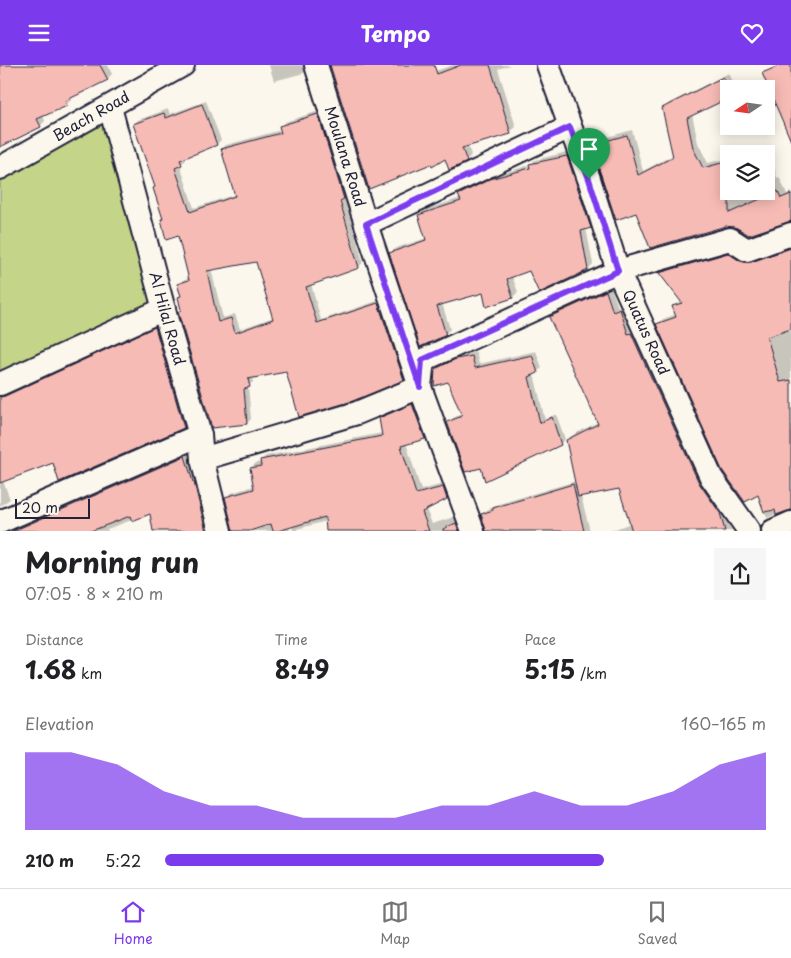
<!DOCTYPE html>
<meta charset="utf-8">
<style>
body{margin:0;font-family:"Playpen Sans",sans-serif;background:#f6f6f6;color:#202124;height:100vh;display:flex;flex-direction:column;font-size:19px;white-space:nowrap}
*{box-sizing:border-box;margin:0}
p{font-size:16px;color:#757577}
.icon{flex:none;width:28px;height:28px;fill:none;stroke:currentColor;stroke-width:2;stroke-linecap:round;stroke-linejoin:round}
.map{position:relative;height:466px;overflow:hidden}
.side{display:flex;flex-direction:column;background:#fff;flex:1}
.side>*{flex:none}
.needle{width:32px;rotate:257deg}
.buttons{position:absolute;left:720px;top:15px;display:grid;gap:10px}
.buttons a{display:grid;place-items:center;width:55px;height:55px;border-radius:0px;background:#fff;box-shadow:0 2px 12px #0003;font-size:25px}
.scale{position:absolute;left:15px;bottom:12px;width:75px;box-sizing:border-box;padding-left:5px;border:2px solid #22223b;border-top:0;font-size:14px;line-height:18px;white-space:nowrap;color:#22223b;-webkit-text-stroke:4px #fbf7ec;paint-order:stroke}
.pin{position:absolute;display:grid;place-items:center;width:42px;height:42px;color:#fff;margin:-51px -21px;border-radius:50% 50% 50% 0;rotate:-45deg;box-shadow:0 0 5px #0007}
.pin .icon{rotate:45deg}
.round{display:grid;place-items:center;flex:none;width:52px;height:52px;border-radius:0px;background:#f6f6f6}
.headline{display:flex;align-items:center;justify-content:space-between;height:85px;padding:0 25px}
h1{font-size:28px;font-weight:700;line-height:38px}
.figures{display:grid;grid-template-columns:repeat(3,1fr);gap:8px;height:85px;padding:5px 25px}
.figures div{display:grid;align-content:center}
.figures b{font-size:25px;font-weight:700}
.figures small{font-size:14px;font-weight:400}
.figures p{font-size:14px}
.chart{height:140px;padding:10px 25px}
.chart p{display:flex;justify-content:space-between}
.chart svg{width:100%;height:90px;margin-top:5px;fill:#7c3aed;opacity:.7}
ul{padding:0 25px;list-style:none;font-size:16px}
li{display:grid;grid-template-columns:80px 60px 1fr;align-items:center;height:38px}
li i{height:12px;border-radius:6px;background:#7c3aed}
header{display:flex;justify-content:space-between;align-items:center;height:65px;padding:0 25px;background:#7c3aed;color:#fff;font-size:22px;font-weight:700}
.dock{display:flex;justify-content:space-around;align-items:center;height:70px;border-top:1px solid #e0e0e0;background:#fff;font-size:14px;color:#757577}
.dock a{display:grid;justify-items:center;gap:2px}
.dock .on{color:#7c3aed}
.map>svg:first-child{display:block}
.green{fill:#c4d589;stroke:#737c62}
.shadow{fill:#0003;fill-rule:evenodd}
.building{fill:#f7bbb5;stroke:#22223b;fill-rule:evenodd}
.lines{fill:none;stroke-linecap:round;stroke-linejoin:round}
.minor-casing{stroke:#22223b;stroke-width:26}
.minor{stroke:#fbf7ec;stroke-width:22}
.route-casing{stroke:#fff;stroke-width:10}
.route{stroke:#7c3aed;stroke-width:6}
.labels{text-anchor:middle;stroke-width:5;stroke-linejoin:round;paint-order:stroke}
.street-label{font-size:15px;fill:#22223b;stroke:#fbf7ec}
</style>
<header><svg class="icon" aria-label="menu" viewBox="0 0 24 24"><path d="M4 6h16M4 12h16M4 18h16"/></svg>Tempo<svg class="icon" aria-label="heart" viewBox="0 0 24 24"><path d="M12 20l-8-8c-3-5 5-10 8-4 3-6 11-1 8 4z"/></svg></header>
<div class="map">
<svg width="791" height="466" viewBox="0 0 791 466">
<rect width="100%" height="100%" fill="#fbf7ec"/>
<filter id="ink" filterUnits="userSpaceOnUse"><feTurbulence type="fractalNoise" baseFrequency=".02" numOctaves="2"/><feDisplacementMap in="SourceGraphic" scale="10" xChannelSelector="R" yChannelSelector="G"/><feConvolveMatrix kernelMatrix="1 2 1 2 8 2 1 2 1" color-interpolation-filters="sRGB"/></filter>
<g filter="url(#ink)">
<path class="green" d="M110,42L164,244L0,319V103Z"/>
<path class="shadow" d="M0,0H108L112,9L107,14L71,32L72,34L66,40L43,50L45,56L40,61L0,80Z
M269,0H309L310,2L304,8L274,16Z
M453,0H511L498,4L516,62L510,67L468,80L471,90L466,96L446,93L349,36Z
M729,8L736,24H729L692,49L698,78L708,98L729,93V126H766V89H744L765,83L774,102L777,113L779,112L787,129L791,127V155L737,162L637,147L592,80L597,75L632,65L643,106L673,90L664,44L669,38Z
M206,36L221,75L217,79L184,92L186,95L180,100L194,143L236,129L222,84L226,80L281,65L280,62L285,57L322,45L348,129L345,132L363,197L359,202L311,219L321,255L383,234L407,309L403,313L287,305L252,312L253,317L248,321L251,354L247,358L182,244L180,232L182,229L178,219L183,215L190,212L179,170L164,153L156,122L134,59L138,55L168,44L170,49ZM257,196L274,252L240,264L235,249L223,253L211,204Z
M571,86L595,157L590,162L586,163L593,199L588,204H529L512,211L518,227L513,232L487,240L484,227L442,238L450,264L445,269L391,188L396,183L427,173L419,150L424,145L461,133L460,130L465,125L497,110L530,100L535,95Z
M791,180V444L786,445L767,453L759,429L658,259L663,254L677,249L674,242L682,235L660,208L665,203L734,184Z
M611,222L618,242L625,239L725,443L732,466H610L631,458L620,423L581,431L590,466H487L482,450L487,445L499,439L576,416L568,375L573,370L598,357L551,252L556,247Z
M160,259L188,357L183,362L54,397L3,416L10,434L0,441V332L5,328L11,327Z
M536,286L542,303L534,309L545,355L556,349L565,374L560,379L482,401L448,357L453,353L462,349L449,315L436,304L441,300L462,290L476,287L479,299Z
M417,335L429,368L424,373L406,378L421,425L447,418L451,429L447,433L426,443L432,459L457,451L466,466H353L348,450L297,464V466H293L292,460L289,461L290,466H234L226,432L231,428L254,421L251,403L256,398L262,397L261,395L266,391L382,368L380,354L385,349Z
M189,387L212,466H155L151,448L107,464L108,466H5L11,465Z"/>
<path class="building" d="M0,0H100L108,15L65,36L67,41L37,54L41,62L0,82Z
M330,0H434L437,9L461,0H490L511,69L462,83L467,97L449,105L445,94L432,102L431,99L369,124Z
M781,0H791V76L762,8Z
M723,12L729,24V33L687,53L693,83L703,103L729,96V148L778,126L781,133L791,129V156L749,170L737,163L726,161L650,183L636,148L616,155L591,80L627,70L638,110L673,92L662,43Z
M202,39L217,80L180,95L182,100L175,103L190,147L235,131L221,84L281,68L279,61L318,49L344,134L340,136L359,203L306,222L317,258L378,238L404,315L353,336L299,352L286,307L248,314L250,322L244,324L247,359L212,363L178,247L181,245L178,232L181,231L177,219L189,215L178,171L166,175L161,154H163L153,123L155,122L133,59L164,48L166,53ZM256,197L273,254L235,268L231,253L218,257L207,206Z
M567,91L591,163L581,166L588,205L539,228L529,206L507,214L513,233L486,242L483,228L437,241L446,270L420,282L389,188L426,175L418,150L461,136L458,130L490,114L530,103L529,99Z
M791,183V264L767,272L780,317L791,315V445L776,450L775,445L764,447L758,430L745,437L722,405L656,259L676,252L672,241L682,238L659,208L728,188L740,196L751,197Z
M606,226L613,247L620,244L628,269L631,268L699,418L720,448L725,466H632L619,424L578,432L566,375L598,359L549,252Z
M155,262L184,363L59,417L53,398L0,418V332L5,331Z
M532,290L538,308L529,312L540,358L552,352L561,380L485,416L481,403L465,407L447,357L462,351L448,317L434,321L435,304L456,294L472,291L475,303Z
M412,339L425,374L401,381L416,429L443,422L447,434L422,447L429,466H326L325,452L278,466H273L271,459L250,466H233L225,432L254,424L250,403L261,401L260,395L382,371L379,353Z
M185,391L193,417H194L206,466H153L150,449L132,456L130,451L91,466H13Z
M573,419L584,466H486L481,449L493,445V443Z
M456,458L459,466H443V464Z"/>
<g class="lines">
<g class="minor-casing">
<g id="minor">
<path id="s1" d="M316,0L366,159L420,322L473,466"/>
<path id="s2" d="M548,0L589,114L618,206L711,412L749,466"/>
<path id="s3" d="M110,42L167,256L200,370L202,394L220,466"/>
<path id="s4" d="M0,103L183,0"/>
<path d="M366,159L570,62"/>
<path d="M0,319L164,244"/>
<path d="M202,394L357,348L420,322L423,295L618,206L730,174L747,185L791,169"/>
<path d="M0,457L200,370"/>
<path d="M773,466L791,458"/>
</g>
</g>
<use href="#minor" class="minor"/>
</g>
</g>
<g class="lines" filter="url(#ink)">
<g class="route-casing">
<path id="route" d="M570,62L589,114L618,206L422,295L420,322L366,159Z"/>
</g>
<use href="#route" class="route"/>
</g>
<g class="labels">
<g class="street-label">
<text dy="5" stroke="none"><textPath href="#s4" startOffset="105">Beach Road</textPath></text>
<text dy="5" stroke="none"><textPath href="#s1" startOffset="96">Moulana Road</textPath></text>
<text dy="5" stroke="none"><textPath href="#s3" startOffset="219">Al Hilal Road</textPath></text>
<text dy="5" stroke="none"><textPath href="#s2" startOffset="285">Quatus Road</textPath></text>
</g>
</g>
</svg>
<div class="buttons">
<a><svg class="needle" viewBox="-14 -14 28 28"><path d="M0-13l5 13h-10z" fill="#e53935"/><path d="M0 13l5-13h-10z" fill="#757577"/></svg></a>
<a><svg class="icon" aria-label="layers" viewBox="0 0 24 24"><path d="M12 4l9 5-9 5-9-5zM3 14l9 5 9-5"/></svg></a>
</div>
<div class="scale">20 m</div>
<div class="pin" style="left:589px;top:114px;background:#1e9e55"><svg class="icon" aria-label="arrive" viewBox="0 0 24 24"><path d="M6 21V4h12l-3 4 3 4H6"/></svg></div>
</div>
<section class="side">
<div class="headline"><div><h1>Morning run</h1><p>07:05 · 8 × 210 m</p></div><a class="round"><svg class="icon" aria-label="share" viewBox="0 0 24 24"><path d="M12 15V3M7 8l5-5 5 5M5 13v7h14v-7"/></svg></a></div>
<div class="figures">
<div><p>Distance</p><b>1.68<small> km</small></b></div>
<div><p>Time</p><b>8:49</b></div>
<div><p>Pace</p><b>5:15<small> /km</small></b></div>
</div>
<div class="chart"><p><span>Elevation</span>160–165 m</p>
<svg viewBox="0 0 160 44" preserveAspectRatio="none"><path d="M0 44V6L10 6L20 12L30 25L40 32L50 32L60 38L70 38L80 38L90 32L100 32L110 25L120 32L130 32L140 25L150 12L160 6V44z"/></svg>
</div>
<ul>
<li><b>210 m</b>5:22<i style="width:73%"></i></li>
</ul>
</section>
<nav class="dock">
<a class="on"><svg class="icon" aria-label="home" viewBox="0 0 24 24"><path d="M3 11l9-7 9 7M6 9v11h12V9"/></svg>Home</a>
<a><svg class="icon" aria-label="map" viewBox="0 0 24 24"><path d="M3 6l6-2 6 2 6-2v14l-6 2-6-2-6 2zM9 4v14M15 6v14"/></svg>Map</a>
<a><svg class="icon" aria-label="saved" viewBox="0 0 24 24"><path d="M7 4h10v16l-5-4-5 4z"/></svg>Saved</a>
</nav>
